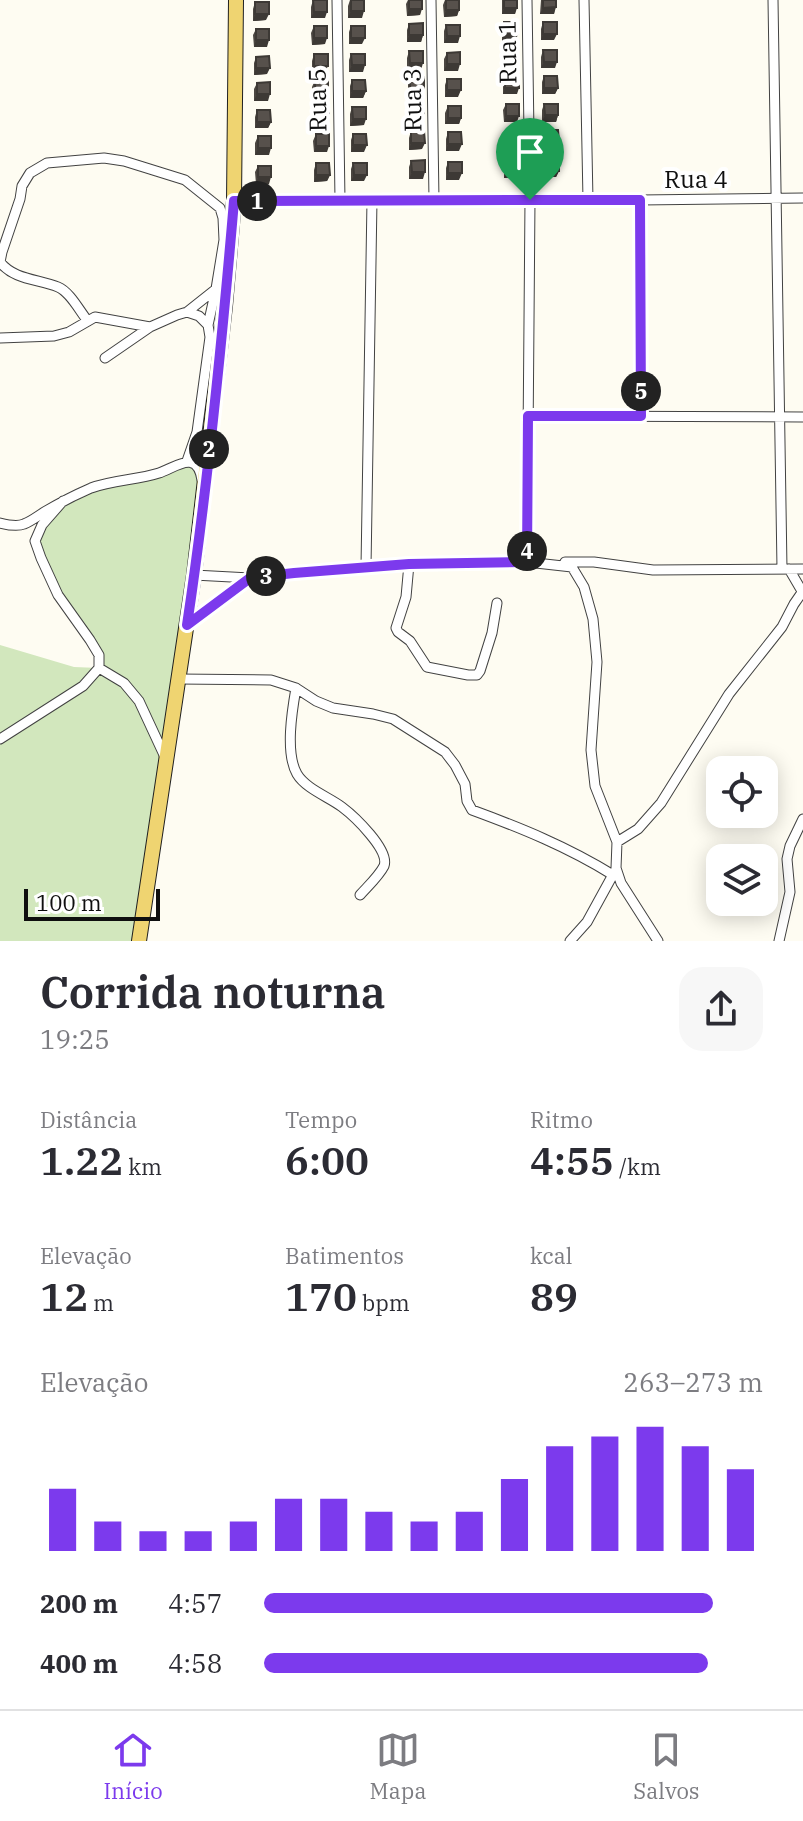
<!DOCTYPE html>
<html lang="pt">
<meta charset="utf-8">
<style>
body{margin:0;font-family:"IBM Plex Serif",serif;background:#f7f7f7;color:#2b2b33;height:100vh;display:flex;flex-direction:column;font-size:30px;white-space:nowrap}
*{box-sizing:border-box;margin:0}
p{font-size:26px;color:#7c7c81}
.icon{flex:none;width:44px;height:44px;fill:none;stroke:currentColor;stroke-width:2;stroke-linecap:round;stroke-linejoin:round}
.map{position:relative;height:941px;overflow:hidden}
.panel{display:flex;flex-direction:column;background:#fff;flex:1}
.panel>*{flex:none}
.fabs{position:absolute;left:706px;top:756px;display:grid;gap:16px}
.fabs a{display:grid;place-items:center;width:72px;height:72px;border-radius:16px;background:#fff;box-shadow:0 4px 20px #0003;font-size:40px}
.scale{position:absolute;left:24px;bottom:20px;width:136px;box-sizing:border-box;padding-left:8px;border:4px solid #0f0f0f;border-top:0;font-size:22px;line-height:28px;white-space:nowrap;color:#0f0f0f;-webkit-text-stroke:6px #fff;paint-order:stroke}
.pin{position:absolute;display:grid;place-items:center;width:68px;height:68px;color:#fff;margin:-82px -34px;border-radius:50% 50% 50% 0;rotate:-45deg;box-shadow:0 0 8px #0007}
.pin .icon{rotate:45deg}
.km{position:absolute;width:40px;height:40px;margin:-20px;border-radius:50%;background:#222;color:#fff;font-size:22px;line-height:40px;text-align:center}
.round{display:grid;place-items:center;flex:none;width:84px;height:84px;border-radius:24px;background:#f7f7f7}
.head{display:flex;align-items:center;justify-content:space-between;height:136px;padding:0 40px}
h1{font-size:44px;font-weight:600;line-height:60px}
.stats{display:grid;grid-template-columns:repeat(3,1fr);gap:12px;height:136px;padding:8px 40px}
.stats div{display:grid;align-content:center}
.stats b{font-size:40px;font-weight:600}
.stats small{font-size:22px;font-weight:400}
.stats p{font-size:22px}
.chart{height:224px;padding:16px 40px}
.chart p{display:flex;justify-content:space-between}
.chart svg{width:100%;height:144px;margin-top:8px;stroke:#7c3aed;stroke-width:6}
ul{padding:0 40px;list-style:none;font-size:26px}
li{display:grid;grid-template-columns:128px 96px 1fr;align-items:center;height:60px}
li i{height:20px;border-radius:10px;background:#7c3aed}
.menu{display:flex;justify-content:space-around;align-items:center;height:112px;border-top:2px solid #e1e1e2;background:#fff;font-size:22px;color:#7c7c81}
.menu a{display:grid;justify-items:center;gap:4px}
.menu .on{color:#7c3aed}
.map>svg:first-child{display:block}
.green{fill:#d2e7bd}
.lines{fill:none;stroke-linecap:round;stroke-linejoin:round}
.minor-casing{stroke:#424242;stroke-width:11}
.primary-casing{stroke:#202020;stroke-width:16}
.minor{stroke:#fff;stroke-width:9}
.primary{stroke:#efd471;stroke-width:14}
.wall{fill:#4b4641}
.shaded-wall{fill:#3d3935}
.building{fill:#57514c;stroke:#3d3935;stroke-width:2}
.route-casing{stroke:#fff;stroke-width:16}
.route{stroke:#7c3aed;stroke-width:10}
.labels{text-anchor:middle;stroke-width:8;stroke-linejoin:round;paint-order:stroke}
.street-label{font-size:24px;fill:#0f0f0f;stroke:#fff}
</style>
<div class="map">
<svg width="803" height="941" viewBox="0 0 803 941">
<rect width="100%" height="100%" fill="#fefcf2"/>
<path class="green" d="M187,461L201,473L140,941H0V645L74,667L99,668L98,655L73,617L35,541L63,501Z"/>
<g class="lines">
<g class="minor-casing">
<path id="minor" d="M337,0L340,200
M431,0L434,200
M527,0L530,200L527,562L572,567L584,587L593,619L597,662L591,750L595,786L617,842L616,868L621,883L658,941
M584,0L588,200
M773,0L782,569
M640,200L641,416
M234,201L640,200L803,198
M187,312L199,316L208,325
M87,320C79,310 70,292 58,287C38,279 14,280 0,262L2,252L20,199L22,186L30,173L47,163L104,158L124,161L185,180L220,208L223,218L224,240L216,289L208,325L210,337L197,432L187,461
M0,338L54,336L69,332L95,317L150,327
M105,358L150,327L177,315L187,312L216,289
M528,416L803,417
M63,501L42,525L35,541L41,558L58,595L90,640L99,655V668L124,683L139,701L165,757
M0,523C8,525 17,527 24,524C32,521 39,515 46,511C61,502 75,495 91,488C112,480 137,480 159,473C175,468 197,448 202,480
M565,562H594L653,570L803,569
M409,564L406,597L396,628L398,632L410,641L427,667L468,675H477L480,671L492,633L497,603
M366,567L372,200
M789,569L803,593
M194,575L250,578L294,573L409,564L530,562
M187,625L250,578
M178,679L271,680L296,688L316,701L333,708L373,714L393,719L445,752L455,765L465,784L467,801L472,810C521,828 568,847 613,875
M296,688C292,711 285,753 297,774C306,789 329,797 342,807C354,816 390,850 384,866C379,876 368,886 360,895
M0,739L83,686L99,668
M617,842L638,829L661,803L729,694L782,627L794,604L803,591
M570,941L587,922L615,871
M779,941L790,892L787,859L790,846L803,819"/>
</g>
<g class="primary-casing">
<path id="primary" d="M139,941L194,575L225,306L234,201L236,0"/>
</g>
<use href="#minor" class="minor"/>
<use href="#primary" class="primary"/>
</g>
<path class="wall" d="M313,0L325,18H311V7Z
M350,0L362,18H348V6Z
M408,0H422L420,15L407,16L406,4Z
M445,0L459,10L457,16L444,17L443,5Z
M502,0H517L515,14H502Z
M541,0H556L554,14H540Z
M255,2L266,20L253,21V9Z
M504,22L516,40L502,41V29Z
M543,22L554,40H541V29Z
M409,24L423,35L421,42H407V30Z
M446,25L458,43H444V31Z
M314,26L325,44L312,45L311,33Z
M351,26L362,44H349V32Z
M256,29L267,47H254L253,35Z
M505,50L516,68H503L502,57Z
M543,50L555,68H541V57Z
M409,51L421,70H407V58Z
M447,53L458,71H444V59Z
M314,54L325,72H312V61Z
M351,54L363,72H349V60Z
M256,57L267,74L254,75V63Z
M505,76L517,94H503V83Z
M544,76L558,88L555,94H542V82Z
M410,78L421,95L408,96V84Z
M447,79L458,97H445V85Z
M315,80L326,98H313L312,87Z
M352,80L366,91L363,98H350V86Z
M257,83L268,101H254V89Z
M506,104L517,122H504L503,110Z
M544,104L558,115L556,122H542V110Z
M411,105L424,117L422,123H408V112Z
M448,106L461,118L459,124H445V113Z
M352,107L364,125L350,126V114Z
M315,108L326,126H313V114Z
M257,110L271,122L268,128H255V117Z
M506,130L517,148H504V137Z
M545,130L556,148H543V136Z
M411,131L422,149L409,150V138Z
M448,132L459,151H446V139Z
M316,134L327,152H314L313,141Z
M353,134L364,152H351V140Z
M258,136L269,155H255V143Z
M506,159L518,177L504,178V166Z
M545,159L559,171L556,177H543V166Z
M411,161L423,179H409V167Z
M448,162L459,180H446V168Z
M316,163L330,175L327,181L314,182V170Z
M353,163L364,181H351V169Z
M258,166L269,184H256L255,172Z"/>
<path class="shaded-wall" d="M556,7L554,14H540L543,8Z
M504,8H517L515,14H502Z
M409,9H422L420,15L407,16Z
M446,10H459L457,16L444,17Z
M351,11H364L362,18H348Z
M314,12H327L325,18H311Z
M255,14H269L266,20L253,21Z
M504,34H518L516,40L502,41Z
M543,34H557L554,40H541Z
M409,35H423L421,42H407Z
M447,36H460L458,43H444Z
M314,38H327L325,44L312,45Z
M351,38H365L362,44H349Z
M256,40H269L267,47H254Z
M505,62H518L516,68H503Z
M544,62H557L555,68H541Z
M410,63H423L421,70H407Z
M447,64H460L458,71H444Z
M352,65H365L363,72H349Z
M314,66H328L325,72H312Z
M256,68H270L267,74L254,75Z
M505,88H519L517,94H503Z
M544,88H558L555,94H542Z
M410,89H424L421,95L408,96Z
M447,90H461L458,97H445Z
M352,91H366L363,98H350Z
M315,92H328L326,98H313Z
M257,94H270L268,101H254Z
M545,115H558L556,122H542Z
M506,116H519L517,122H504Z
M411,117H424L422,123H408Z
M448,118H461L459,124H445Z
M329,119L326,126H313L315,120Z
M353,119H366L364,125L350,126Z
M257,122H271L268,128H255Z
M506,142H520L517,148H504Z
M545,142H559L556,148H543Z
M411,143H425L422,149L409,150Z
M448,144H462L459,151H446Z
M353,145H367L364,152H351Z
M316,146H329L327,152H314Z
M258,148H271L269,155H255Z
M507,171H520L518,177L504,178Z
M545,171H559L556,177H543Z
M412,172H425L423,179H409Z
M448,173H462L459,180H446Z
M316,175H330L327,181L314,182Z
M354,175H367L364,181H351Z
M258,177H271L269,184H256Z"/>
<path class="building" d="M313,0H327V12H314Z
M351,0H364V11H351Z
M409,0H422V9H409Z
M446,0H459V10H446Z
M504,0H517V8H504Z
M543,0H556V7L543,8Z
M255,2H269V14H255Z
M504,22H518V34H504Z
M543,22H557V34H543Z
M423,23V35H409V24Z
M446,25H460V36H447Z
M314,26H327V38H314Z
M351,26H365V38H351Z
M256,29H269V40H256Z
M505,50H518V62H505Z
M543,50H557V62H544Z
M409,51H423V63H410Z
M460,52V64H447V53Z
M314,54H328V66H314Z
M351,54H365V65H352Z
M269,56L270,68H256V57Z
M505,76H519V88H505Z
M544,76H557L558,88H544Z
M424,77V89H410V78Z
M447,79H461V90H447Z
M315,80H328V92H315Z
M352,80H365L366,91H352Z
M270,82V94H257V83Z
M506,104H519V116H506Z
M544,104H558V115H545Z
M411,105H424V117H411Z
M448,106H461V118H448Z
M352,107H366V119H353Z
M315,108H329V119L315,120Z
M257,110H270L271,122H257Z
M506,130H520V142H506Z
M545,130H558L559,142H545Z
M411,131H424L425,143H411Z
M448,132H461L462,144H448Z
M316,134H329V146H316Z
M353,134H366L367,145H353Z
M258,136H271V148H258Z
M506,159H520V171H507Z
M545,159H559V171H545Z
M425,160V172H412L411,161Z
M448,162H462V173H448Z
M316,163H329L330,175H316Z
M353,163H367V175H354Z
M258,166H271V177H258Z"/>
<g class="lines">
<g class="route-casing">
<path id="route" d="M530,200H640L641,416H528L527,562L409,564L294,573L250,578L187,625C208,485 222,342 234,201Z"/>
</g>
<use href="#route" class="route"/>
</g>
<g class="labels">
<g class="street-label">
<text transform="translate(508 52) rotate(-91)" y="8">Rua 1</text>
<text transform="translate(318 100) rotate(-91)" y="8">Rua 5</text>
<text transform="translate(413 100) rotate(-91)" y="8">Rua 3</text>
<text x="696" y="188">Rua 4</text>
</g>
</g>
</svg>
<div class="fabs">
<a><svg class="icon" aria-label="locate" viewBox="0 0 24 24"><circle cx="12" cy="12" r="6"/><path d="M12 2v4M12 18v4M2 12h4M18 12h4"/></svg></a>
<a><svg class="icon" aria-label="layers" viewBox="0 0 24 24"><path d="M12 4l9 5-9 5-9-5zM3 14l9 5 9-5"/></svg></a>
</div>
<div class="scale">100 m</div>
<div class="pin" style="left:530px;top:200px;background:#1e9e55"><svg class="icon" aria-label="arrive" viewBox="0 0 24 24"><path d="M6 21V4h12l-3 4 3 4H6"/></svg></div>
<b class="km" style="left:257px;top:201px">1</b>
<b class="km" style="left:209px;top:449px">2</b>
<b class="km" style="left:266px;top:576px">3</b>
<b class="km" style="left:527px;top:551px">4</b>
<b class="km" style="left:641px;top:391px">5</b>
</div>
<section class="panel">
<div class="head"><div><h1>Corrida noturna</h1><p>19:25</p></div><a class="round"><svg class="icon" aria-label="share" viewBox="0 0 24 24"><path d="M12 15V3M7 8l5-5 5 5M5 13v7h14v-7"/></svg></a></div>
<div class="stats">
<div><p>Distância</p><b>1.22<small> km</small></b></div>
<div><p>Tempo</p><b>6:00</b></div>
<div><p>Ritmo</p><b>4:55<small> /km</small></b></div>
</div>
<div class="stats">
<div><p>Elevação</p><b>12<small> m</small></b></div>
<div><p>Batimentos</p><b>170<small> bpm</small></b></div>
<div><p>kcal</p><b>89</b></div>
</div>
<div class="chart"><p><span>Elevação</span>263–273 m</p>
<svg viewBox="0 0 160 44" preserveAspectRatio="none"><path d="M5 44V25M15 44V35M25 44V38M35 44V38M45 44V35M55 44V28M65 44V28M75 44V32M85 44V35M95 44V32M105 44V22M115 44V12M125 44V9M135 44V6M145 44V12M155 44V19"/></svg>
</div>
<ul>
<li><b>200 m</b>4:57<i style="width:90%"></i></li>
<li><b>400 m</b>4:58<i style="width:89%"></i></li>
</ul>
</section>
<nav class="menu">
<a class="on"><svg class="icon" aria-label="home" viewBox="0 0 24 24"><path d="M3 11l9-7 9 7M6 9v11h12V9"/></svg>Início</a>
<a><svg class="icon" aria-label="map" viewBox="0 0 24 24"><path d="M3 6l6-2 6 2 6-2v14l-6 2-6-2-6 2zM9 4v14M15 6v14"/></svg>Mapa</a>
<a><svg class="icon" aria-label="saved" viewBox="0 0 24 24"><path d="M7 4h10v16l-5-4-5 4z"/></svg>Salvos</a>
</nav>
